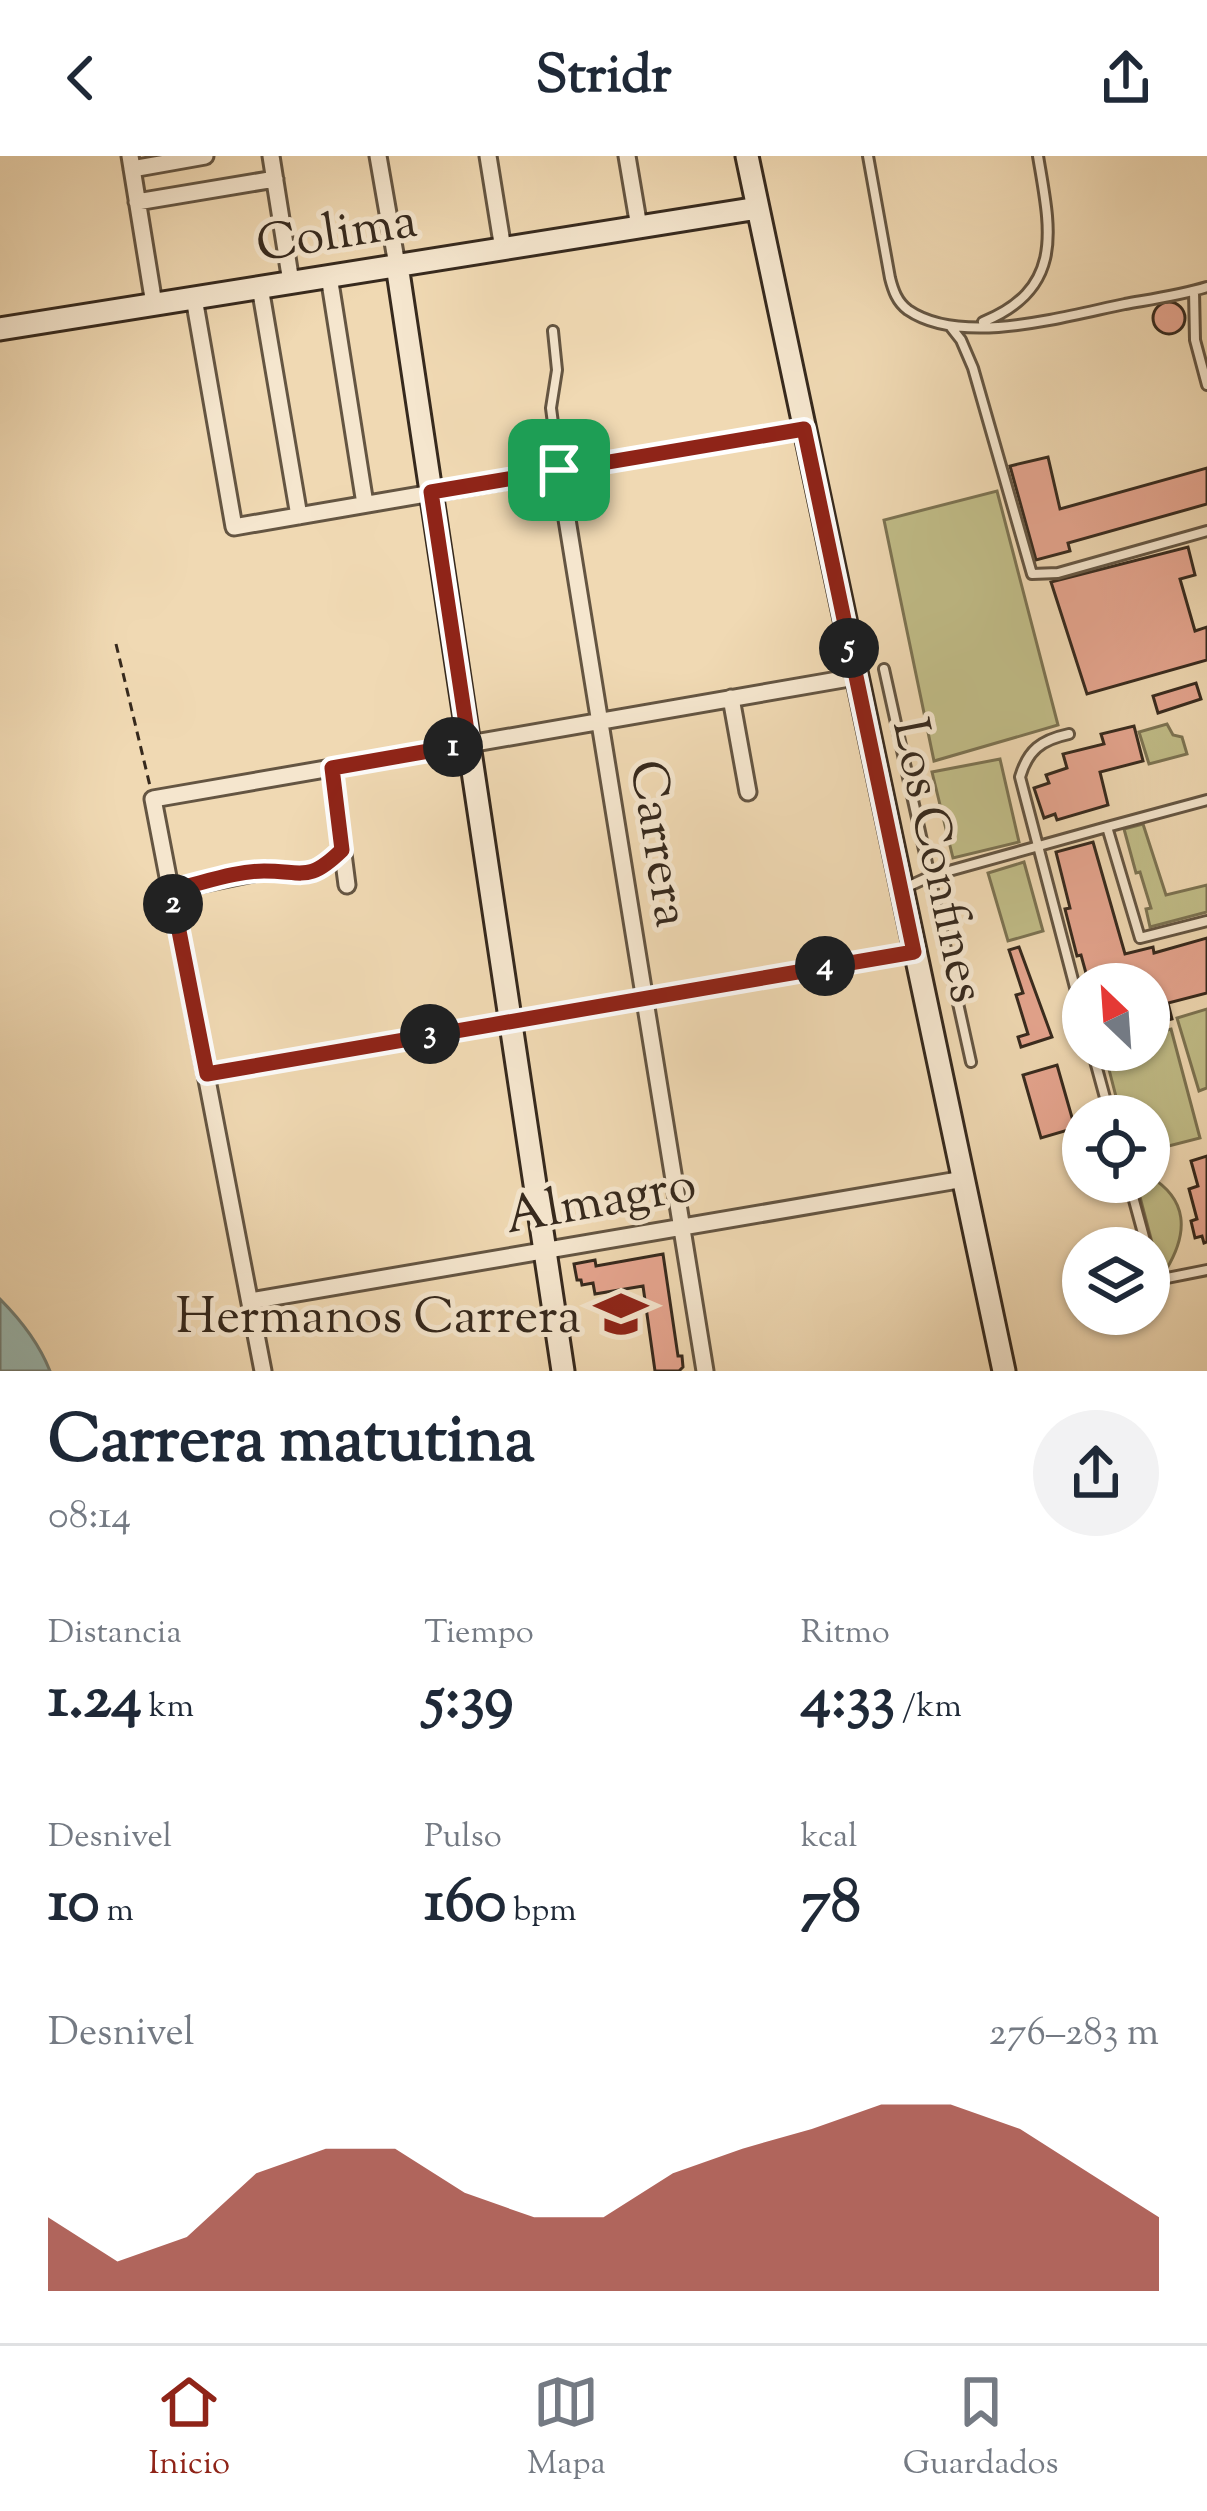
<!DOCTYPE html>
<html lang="es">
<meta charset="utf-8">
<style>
body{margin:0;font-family:"Sorts Mill Goudy",serif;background:#f2f2f3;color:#1f2937;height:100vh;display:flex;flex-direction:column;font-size:45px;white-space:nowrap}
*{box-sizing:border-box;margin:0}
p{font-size:39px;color:#747a83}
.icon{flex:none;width:66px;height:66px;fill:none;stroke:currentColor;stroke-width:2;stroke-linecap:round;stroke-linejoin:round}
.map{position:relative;height:1215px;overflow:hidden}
.drawer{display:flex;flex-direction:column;background:#fff;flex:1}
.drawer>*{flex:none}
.needle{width:78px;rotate:335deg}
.tools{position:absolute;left:1062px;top:807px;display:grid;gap:24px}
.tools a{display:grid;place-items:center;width:108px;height:108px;border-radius:50%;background:#fff;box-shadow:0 3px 9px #0004;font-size:60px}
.pin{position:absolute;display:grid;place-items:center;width:102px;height:102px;color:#fff;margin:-51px;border-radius:24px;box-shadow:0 6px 18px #0006}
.km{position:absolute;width:60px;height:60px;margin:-30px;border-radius:50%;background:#222;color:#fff;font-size:33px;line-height:60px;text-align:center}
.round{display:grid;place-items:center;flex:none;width:126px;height:126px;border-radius:63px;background:#f2f2f3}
.headline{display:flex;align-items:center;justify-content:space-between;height:204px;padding:0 48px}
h1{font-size:66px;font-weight:700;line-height:90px}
.figures{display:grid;grid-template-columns:repeat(3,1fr);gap:18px;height:204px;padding:12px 48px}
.figures div{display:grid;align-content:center}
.figures b{font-size:60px;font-weight:700}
.figures small{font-size:33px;font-weight:400}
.figures p{font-size:33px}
.chart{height:336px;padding:24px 48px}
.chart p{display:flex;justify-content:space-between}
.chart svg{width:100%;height:216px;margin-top:12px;fill:#8f2418;opacity:.7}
header{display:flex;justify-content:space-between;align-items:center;height:156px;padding:0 48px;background:#fff;font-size:54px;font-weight:700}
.menu{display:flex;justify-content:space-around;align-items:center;height:168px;border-top:3px solid #e0e1e3;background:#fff;font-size:33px;color:#747a83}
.menu a{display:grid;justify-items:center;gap:6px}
.menu .active{color:#8f2418}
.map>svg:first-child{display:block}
.green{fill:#c1bd88;stroke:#7c7352;stroke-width:3}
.water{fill:#9bb9b1;stroke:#737f76;stroke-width:3}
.building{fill:#e6a58f;stroke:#36291d;stroke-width:3}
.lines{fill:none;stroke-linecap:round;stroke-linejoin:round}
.lane-casing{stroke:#645542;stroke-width:14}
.street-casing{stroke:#645542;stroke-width:21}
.secondary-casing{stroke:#36291d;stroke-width:27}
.path{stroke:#36291d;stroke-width:3;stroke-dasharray:9 6;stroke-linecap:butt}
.lane{stroke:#f5e6ce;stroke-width:8}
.street{stroke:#f5e6ce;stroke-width:15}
.secondary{stroke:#f5e6ce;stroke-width:21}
.route-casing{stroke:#fff;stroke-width:24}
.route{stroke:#8f2418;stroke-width:15}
.labels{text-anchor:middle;stroke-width:10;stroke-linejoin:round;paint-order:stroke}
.street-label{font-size:51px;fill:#36291d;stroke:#f5e6ce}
.poi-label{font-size:51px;fill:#36291d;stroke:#f5e6ce;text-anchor:end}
</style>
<header><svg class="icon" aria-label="back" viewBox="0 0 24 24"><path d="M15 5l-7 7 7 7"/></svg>Stridr<svg class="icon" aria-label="share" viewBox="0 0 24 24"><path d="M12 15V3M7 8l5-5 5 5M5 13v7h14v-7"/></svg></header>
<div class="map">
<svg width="1207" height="1215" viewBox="0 0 1207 1215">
<rect width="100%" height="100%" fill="#f0d9b3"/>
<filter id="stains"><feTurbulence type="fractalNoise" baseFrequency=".00167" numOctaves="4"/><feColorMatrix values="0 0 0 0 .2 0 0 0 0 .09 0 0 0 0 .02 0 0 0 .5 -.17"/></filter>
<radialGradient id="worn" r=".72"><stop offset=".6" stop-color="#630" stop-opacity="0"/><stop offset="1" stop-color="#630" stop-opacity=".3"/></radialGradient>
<path class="green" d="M997,335L1058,569L934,605L884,364Z
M1167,568L1173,579L1182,581L1187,598L1149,608L1139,576Z
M1000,603L1019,686L953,702L932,616Z
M1143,668L1166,739L1207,729V756L1150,771L1146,753L1151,752L1140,716L1136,717L1124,673Z
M1024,706L1043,775L1008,785L988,717Z
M1207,853V932L1199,935L1177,862Z
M1171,873L1200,982L1149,995V960H1121L1104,894H1149V879Z
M1149,1020C1188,1043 1189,1076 1166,1114L1159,1113L1136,1026H1149Z"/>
<path class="water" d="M0,1143C21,1164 39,1187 50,1215H0Z"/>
<path class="building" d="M1153 162a16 16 0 1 1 32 0a16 16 0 1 1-32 0Z
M1048,301L1060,353L1207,312V348L1068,387L1070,395L1036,404L1010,310Z
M1188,391L1195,419L1180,423L1195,475L1207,471V504L1087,538L1051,426Z
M1196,527L1201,543L1158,557L1153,540Z
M1134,570L1143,605L1100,616L1108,649L1057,664L1055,658L1044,662L1034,632L1049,627L1046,619L1067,612L1063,598L1104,588L1101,578Z
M1093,686L1125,798L1153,791L1154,797L1207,782V837L1168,847L1172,863L1153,868L1149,828H1089L1081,799L1077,800L1065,753L1070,752L1056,696Z
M1019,791L1052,881L1021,891L1018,881L1028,878L1016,839L1023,837L1009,794Z
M1057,909L1075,972L1041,982L1023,919Z
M1207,1000V1086L1204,1087L1202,1080L1195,1082L1191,1065L1197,1063L1189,1033L1198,1030L1191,1005Z
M663,1098L678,1200H682L683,1211L679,1215H655L643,1130L595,1138L593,1127L582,1129L581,1124H577L574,1108L595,1104L596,1110Z"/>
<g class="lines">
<g class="lane-casing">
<path id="lane" d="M868,0L890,122C893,134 897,146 908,154C962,191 1066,160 1125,148C1153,143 1181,139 1207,131
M1194,135L1195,184L1207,229
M983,166C1066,132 1050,72 1038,0
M950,170L961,184L973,212L1032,418L1058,417L1207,375
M553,175L557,214L551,252L559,313
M884,513L971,906
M1069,578C1041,584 1028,594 1020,621L1083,862
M1107,671L1207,644
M907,731L931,720L1107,671L1140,782L1207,765
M1092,894L1110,960
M1129,1026L1147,1092
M1149,1099L1154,1119L1162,1123L1207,1114"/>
</g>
<g class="street-casing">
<path id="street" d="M130,0L154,148
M271,0L291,126
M378,0L397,109
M488,0L503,93
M627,0L639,71
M132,13L205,0
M137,46L275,23
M329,120L365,348
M260,131L299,360
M194,142L234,371L804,273
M559,314L705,1215
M731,542L748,636
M332,612L347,729
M171,734L267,714
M207,918L914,796
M250,1145L964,1023
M263,1215L153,643L855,521"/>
</g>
<g class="secondary-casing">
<path id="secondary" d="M747,0L1004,1215
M397,109L563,1215
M0,173L758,52"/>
</g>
<path class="path" d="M116,488L150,630
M280,718H300L328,707"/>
<use href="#lane" class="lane"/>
<use href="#street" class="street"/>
<use href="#secondary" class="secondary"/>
</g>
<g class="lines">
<g class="route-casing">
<path id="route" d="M804,273L914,796L207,918L171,734C200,728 235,715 264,715C304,715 308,727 342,694L332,612L469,588L431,336Z"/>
</g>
<use href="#route" class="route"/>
</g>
<defs>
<g id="school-bare" transform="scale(4.14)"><path d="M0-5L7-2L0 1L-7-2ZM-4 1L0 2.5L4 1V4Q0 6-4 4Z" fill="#8f2418" stroke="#f5e6ce" stroke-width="2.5" paint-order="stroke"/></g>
</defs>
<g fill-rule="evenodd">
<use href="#school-bare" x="621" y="1158"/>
</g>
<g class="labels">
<g class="street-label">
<text transform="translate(336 74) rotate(-9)" y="18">Colima</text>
<text transform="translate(662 687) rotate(81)" y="18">Carrera</text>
<text transform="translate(941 704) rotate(78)" y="18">Los Confines</text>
<text transform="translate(600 1042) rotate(-10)" y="18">Almagro</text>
</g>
<g class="poi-label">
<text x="581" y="1176">Hermanos Carrera</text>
</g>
</g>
<rect width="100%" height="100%" filter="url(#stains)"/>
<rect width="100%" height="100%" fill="url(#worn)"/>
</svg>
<div class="tools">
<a><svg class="needle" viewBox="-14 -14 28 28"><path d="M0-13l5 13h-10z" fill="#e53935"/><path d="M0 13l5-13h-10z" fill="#747a83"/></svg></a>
<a><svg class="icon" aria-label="locate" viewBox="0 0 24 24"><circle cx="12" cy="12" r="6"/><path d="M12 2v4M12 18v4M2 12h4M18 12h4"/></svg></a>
<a><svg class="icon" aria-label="layers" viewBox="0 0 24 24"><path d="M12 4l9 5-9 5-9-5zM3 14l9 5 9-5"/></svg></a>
</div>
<div class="pin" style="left:559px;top:314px;background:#1e9e55"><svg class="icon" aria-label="arrive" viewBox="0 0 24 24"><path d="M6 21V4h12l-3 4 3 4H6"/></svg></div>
<b class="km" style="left:453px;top:591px">1</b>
<b class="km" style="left:173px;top:748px">2</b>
<b class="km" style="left:430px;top:878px">3</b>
<b class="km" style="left:825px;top:810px">4</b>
<b class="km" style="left:849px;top:492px">5</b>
</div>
<section class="drawer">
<div class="headline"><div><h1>Carrera matutina</h1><p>08:14</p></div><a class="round"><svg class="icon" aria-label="share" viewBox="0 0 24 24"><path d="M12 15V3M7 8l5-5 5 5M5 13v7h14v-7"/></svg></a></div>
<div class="figures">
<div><p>Distancia</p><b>1.24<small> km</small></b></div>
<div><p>Tiempo</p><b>5:39</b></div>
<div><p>Ritmo</p><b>4:33<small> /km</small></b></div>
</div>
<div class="figures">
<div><p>Desnivel</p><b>10<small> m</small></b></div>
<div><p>Pulso</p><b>160<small> bpm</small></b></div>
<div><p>kcal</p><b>78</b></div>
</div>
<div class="chart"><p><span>Desnivel</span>276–283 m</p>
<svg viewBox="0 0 160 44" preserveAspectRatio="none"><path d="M0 44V29L10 38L20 33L30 20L40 15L50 15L60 24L70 29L80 29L90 20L100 15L110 11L120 6L130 6L140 11L150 20L160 29V44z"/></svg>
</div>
</section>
<nav class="menu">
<a class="active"><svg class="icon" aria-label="home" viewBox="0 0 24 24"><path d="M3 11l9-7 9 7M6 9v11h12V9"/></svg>Inicio</a>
<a><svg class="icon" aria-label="map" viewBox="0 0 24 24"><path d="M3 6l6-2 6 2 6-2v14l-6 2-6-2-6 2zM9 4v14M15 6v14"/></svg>Mapa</a>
<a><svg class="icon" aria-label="saved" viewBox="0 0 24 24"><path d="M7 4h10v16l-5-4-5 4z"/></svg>Guardados</a>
</nav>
